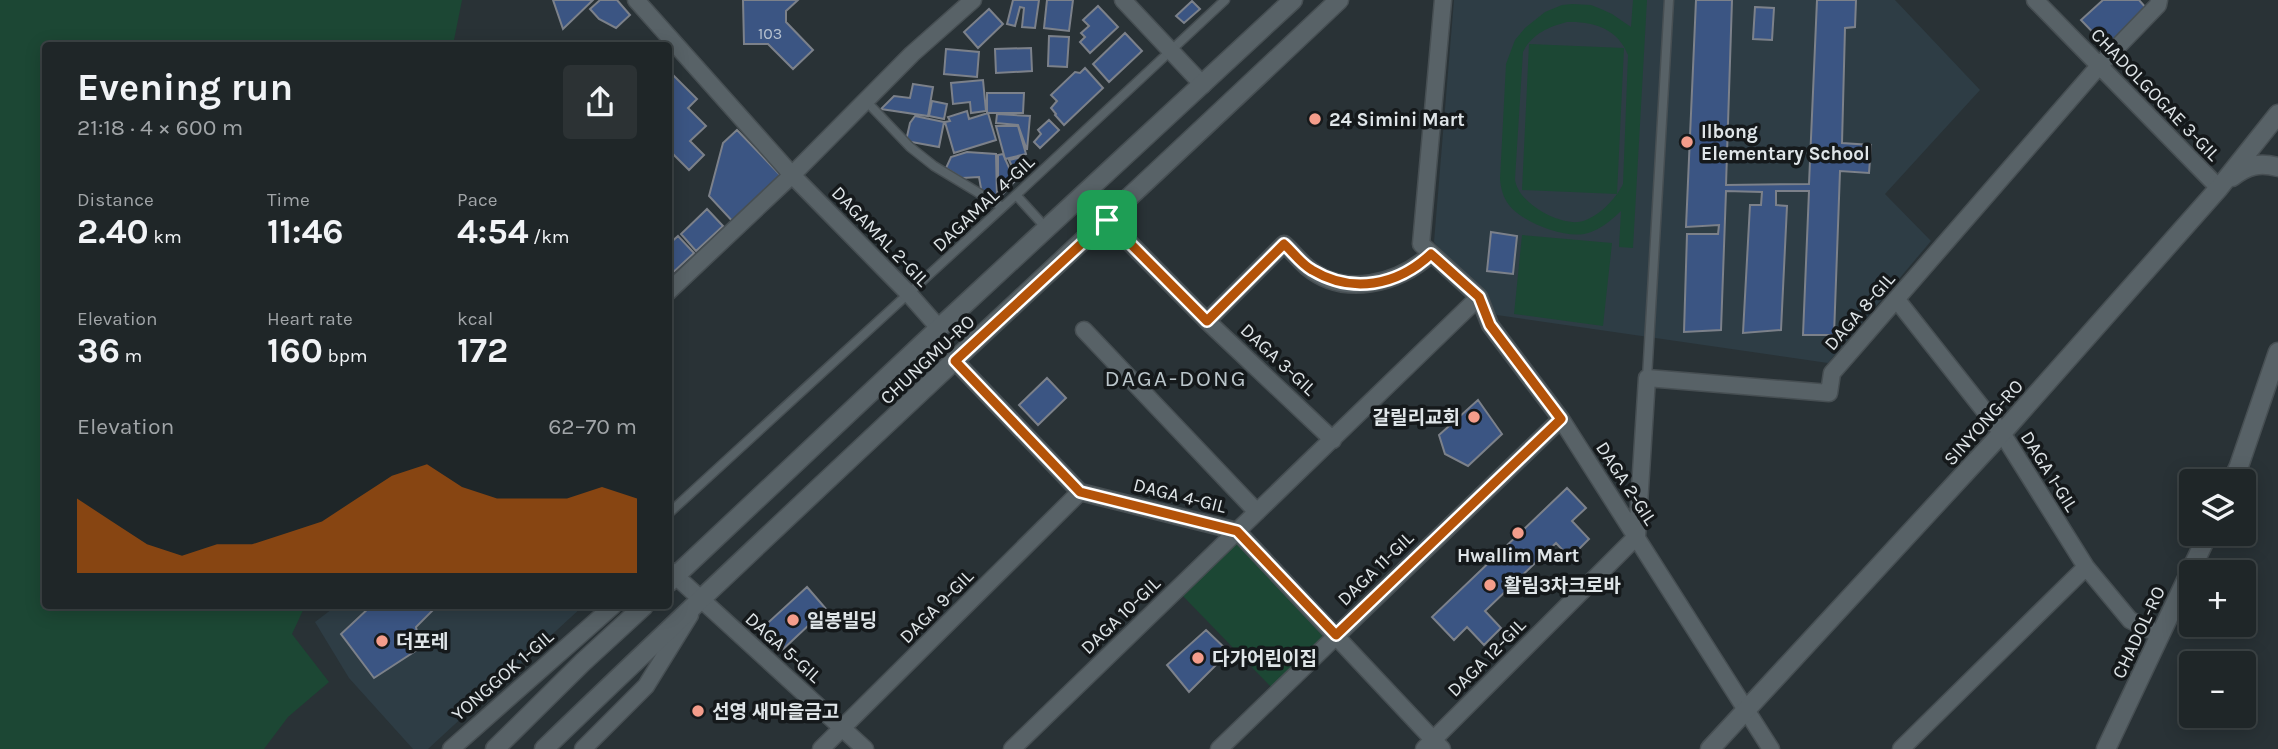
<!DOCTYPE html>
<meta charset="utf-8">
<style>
body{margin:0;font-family:Karla,"Noto Sans KR",sans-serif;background:#2c3234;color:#f1f3f6;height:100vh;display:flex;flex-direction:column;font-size:26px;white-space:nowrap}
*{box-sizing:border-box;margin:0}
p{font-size:23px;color:#a1a5a8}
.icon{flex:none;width:38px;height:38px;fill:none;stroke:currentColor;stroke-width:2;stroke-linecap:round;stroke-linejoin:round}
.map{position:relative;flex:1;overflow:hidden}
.panel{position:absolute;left:42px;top:42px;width:630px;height:567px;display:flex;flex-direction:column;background:#1f2628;border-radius:7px;box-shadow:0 4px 18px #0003,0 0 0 2px #3c4345}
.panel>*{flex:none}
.fabs{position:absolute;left:2179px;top:469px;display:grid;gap:14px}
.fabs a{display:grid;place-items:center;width:77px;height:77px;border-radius:7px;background:#1f2628;box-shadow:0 4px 18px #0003,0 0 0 2px #3c4345;font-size:35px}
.pin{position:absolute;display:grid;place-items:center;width:60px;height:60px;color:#fff;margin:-30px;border-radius:14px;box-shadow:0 4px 10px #0006}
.round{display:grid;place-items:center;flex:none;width:74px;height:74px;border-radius:7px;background:#2c3234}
.head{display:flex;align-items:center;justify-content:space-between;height:119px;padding:0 35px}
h1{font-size:38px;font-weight:700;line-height:52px}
.figures{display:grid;grid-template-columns:repeat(3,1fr);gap:10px;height:119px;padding:7px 35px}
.figures div{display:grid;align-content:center}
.figures b{font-size:35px;font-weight:700}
.figures small{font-size:19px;font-weight:400}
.figures p{font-size:19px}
.chart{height:196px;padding:14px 35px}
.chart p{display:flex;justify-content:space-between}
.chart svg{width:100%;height:126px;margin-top:7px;fill:#b45309;opacity:.7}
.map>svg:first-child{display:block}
.built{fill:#2e3d45}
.green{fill:#1c4734;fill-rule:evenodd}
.building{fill:#3b5583;stroke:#7c818a;stroke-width:2}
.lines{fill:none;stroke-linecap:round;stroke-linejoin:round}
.lane-casing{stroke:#474f53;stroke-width:11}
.street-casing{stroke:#474f53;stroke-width:19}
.secondary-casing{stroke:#474f53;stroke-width:21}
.lane{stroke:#586267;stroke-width:8}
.street{stroke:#586267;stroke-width:16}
.secondary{stroke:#586267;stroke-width:18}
.route-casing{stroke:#fff;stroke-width:14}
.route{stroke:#b45309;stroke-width:9}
.poi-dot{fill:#f49d8b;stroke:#15191b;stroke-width:2.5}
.labels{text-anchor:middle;stroke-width:7;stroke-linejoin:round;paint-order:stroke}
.number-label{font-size:16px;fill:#b6c1cf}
.street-label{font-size:19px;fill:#dfe5e8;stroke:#15191b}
.poi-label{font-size:19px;font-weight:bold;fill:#dfe5e8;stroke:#15191b;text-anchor:start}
.quarter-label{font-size:23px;letter-spacing:2px;fill:#bac5ca;stroke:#15191b}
</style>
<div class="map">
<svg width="2278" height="749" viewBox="0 0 2278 749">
<rect width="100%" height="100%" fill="#293236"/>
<path class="built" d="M1454,0H1895L1980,90L1885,194L1931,241L1828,363L1497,315L1434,242Z
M336,606H583L428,749H413L349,678L315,622Z"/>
<path class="green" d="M0,0H462L453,45L46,46V606H305L292,634L329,682L288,717L264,749H0Z
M1633,0H1647L1633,248L1619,247L1621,211C1612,220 1597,232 1584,234C1563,238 1522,222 1509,205C1503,197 1501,189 1500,179L1506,64L1515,40L1525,28L1545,12L1562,5L1572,4L1591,5L1601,9L1612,14L1631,27ZM1567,22C1594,21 1618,29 1628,55L1623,184C1616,199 1596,220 1578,222C1556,224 1517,202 1515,179L1523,52C1532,34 1548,27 1567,22Z
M1529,44L1624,48L1617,194L1522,190Z
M1522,235L1612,243L1603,326L1514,314Z
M1229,544H1245L1322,627V641L1273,689L1181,594Z"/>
<path class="building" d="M553,0H593L563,29Z
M600,0H617L630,15L616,28L599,19L590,9Z
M743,0H798L786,11V22L813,50L793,69L768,44H744Z
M1013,0H1039L1035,28L1022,27L1024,8L1020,7L1015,26L1007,24Z
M1047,0H1073L1069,31L1044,28Z
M1696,0H1732L1726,185L1809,184L1817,0H1856L1855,27L1845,28L1842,143L1871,145L1869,173L1840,171L1834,335H1803L1809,191H1776V205L1787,206L1781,330L1743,333L1750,205H1761L1762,192L1726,191L1721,330L1684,332L1687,234H1718L1719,225L1686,227Z
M2103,0H2139L2147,9L2107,47L2081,20Z
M1192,1L1200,9L1184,23L1176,16Z
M1098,6L1118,27L1090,53L1080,42L1085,37L1081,33L1089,26L1083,20Z
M1755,7L1774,8L1772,40L1753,39Z
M989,9L1003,24L978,48L964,32Z
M1125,33L1142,51L1109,82L1093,64Z
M1049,36L1069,37L1067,67L1048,66Z
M1031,48L1032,71L996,73L995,49Z
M946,49L979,52L977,77L944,74Z
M1085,68L1103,88L1064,125L1055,115L1056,114L1051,108L1057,101L1051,95L1075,72L1080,73Z
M668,70L697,99L688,108L706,126L690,141L704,155L689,170L668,149Z
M983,80L986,111L971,113L970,102L953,104L951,83Z
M913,84L933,87L928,116L881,109L894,96L910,98Z
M987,93H1024L1023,113H987Z
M932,101L947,104L944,119L929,116Z
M967,111L969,119L988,113L996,140L954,153L945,122L950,121L948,117Z
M997,114L1030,116L1027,150L1018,125L996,123Z
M915,116L944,122L939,147L906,141L910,123Z
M1049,120L1059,130L1040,148L1034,142L1041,134L1038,130Z
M996,126H1018L1026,154L1005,159Z
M737,130L785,180L736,225L709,196L723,143Z
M967,152L996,154L997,198L982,194L979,177L962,178L946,168L951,157Z
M1003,154L1015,181L998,199V155Z
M1022,157L1026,167L1015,173L1009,160Z
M707,209L723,226L696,251L681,234Z
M1491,232L1517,236L1513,274L1487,271Z
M678,236L694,253L668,277V245Z
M1047,378L1066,398L1038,425L1019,405Z
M1478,400L1502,434L1468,466L1445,454L1439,435Z
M1567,488L1586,508L1572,521L1589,539L1570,558L1556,543L1485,611L1501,628L1484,645L1467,627L1454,640L1432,617Z
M807,587L826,609L779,653L759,631Z
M371,606H437L416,627L420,648L374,678L341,634Z
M1206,630L1229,652L1189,692L1167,665Z"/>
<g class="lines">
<g class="lane-casing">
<path id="lane" d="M866,101L910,147L934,166L1002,207
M1016,195L1047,229
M1647,378L1669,0
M668,514L1016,195L1225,0"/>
</g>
<g class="street-casing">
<path id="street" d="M636,0L792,175L909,294L939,328
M1123,0L1203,85
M1443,0L1421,244L1479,297L1490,325L1561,419L1771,749
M2035,0L2219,188
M1107,220L1207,321L1333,440
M668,292L792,175L912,54L973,0
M1897,300L2002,433L2086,567L2130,620L2160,635
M1207,321L1284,244C1292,251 1299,260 1307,267C1344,298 1398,284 1431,254
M1084,330L1257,512
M955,361L1080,492L1237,531L1442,749
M668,569L865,749
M451,749L613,606
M583,749L646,686L690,615
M821,749L1080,492
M1012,749L1479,297
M1219,749L1561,419
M1424,749L1637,536L1647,378L1829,393L1832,373L2099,66L2158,5L2159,0
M1901,749L2086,567"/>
</g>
<g class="secondary-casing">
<path id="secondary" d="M2232,177C2247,165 2260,162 2278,167
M2232,481L2239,466L2278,352
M668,583L939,328L1293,0
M495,749L583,662L644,606
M544,749C806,496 1075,250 1339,0
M1710,749L2002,433L2219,188L2278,114
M2106,749L2208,534"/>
</g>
<use href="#lane" class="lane"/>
<use href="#street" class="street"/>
<use href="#secondary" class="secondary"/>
</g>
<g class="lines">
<g class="route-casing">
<path id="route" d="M1107,220L1207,321L1284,244C1293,252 1301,264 1312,270C1352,294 1397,286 1431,254L1479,297L1490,325L1561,419L1336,635L1237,531L1080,492L955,361Z"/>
</g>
<use href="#route" class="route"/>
</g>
<g class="poi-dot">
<circle cx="1315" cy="119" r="7"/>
<circle cx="1687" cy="142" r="7"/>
<circle cx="1474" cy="417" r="7"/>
<circle cx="1518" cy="533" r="7"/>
<circle cx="1490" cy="585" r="7"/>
<circle cx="793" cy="620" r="7"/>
<circle cx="382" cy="641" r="7"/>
<circle cx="1198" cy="658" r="7"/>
<circle cx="698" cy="711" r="7"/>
</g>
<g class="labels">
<g class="number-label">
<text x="770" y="39">103</text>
</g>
<g class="street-label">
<text transform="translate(2156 94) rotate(46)" y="7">CHADOLGOGAE 3-GIL</text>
<text transform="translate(983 203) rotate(-43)" y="7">DAGAMAL 4-GIL</text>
<text transform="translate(881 236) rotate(46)" y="7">DAGAMAL 2-GIL</text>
<text transform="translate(1859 311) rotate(-49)" y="7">DAGA 8-GIL</text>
<text transform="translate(927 359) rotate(-43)" y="7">CHUNGMU-RO</text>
<text transform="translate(1279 359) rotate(43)" y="7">DAGA 3-GIL</text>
<text transform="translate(1983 422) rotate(-48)" y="7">SINYONG-RO</text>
<text transform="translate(2050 471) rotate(58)" y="7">DAGA 1-GIL</text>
<text transform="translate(1627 483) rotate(57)" y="7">DAGA 2-GIL</text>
<text transform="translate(1180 495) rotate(14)" y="7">DAGA 4-GIL</text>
<text transform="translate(1375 568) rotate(-44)" y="7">DAGA 11-GIL</text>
<text transform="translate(936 606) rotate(-45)" y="7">DAGA 9-GIL</text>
<text transform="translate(1120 615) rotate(-44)" y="7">DAGA 10-GIL</text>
<text transform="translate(2138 632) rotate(-65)" y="7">CHADOL-RO</text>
<text transform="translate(784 647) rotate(42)" y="7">DAGA 5-GIL</text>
<text transform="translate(1486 657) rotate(-45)" y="7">DAGA 12-GIL</text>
<text transform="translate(502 675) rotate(-41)" y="7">YONGGOK 1-GIL</text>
</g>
<g class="poi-label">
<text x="1329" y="126">24 Simini Mart</text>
<text x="1701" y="138">Ilbong<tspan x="1701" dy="22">Elementary School</tspan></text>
<text x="1460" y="424" text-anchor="end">갈릴리교회</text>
<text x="1518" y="562" text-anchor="middle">Hwallim Mart</text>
<text x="1504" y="592">활림3차크로바</text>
<text x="807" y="627">일봉빌딩</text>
<text x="396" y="648">더포레</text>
<text x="1212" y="665">다가어린이집</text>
<text x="712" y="718">선영 새마을금고</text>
</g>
<g class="quarter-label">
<text x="1176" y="386">DAGA-DONG</text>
</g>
</g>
</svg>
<div class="fabs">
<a><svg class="icon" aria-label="layers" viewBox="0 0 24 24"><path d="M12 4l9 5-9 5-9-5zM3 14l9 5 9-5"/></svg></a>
<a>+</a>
<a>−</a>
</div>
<div class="pin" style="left:1107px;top:220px;background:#1e9e55"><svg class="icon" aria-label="arrive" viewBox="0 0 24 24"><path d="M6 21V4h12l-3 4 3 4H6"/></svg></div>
<section class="panel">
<div class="head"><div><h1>Evening run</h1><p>21:18 · 4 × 600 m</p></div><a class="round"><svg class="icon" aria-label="share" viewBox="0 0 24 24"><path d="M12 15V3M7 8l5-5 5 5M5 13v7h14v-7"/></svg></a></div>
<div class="figures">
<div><p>Distance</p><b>2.40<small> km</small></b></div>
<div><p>Time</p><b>11:46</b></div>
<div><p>Pace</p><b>4:54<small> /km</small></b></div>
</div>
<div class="figures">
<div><p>Elevation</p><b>36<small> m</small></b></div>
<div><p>Heart rate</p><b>160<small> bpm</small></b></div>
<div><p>kcal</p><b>172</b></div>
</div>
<div class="chart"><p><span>Elevation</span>62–70 m</p>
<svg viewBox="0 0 160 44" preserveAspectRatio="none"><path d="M0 44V18L10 26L20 34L30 38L40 34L50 34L60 30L70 26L80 18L90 10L100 6L110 14L120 18L130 18L140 18L150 14L160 18V44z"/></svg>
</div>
</section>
</div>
